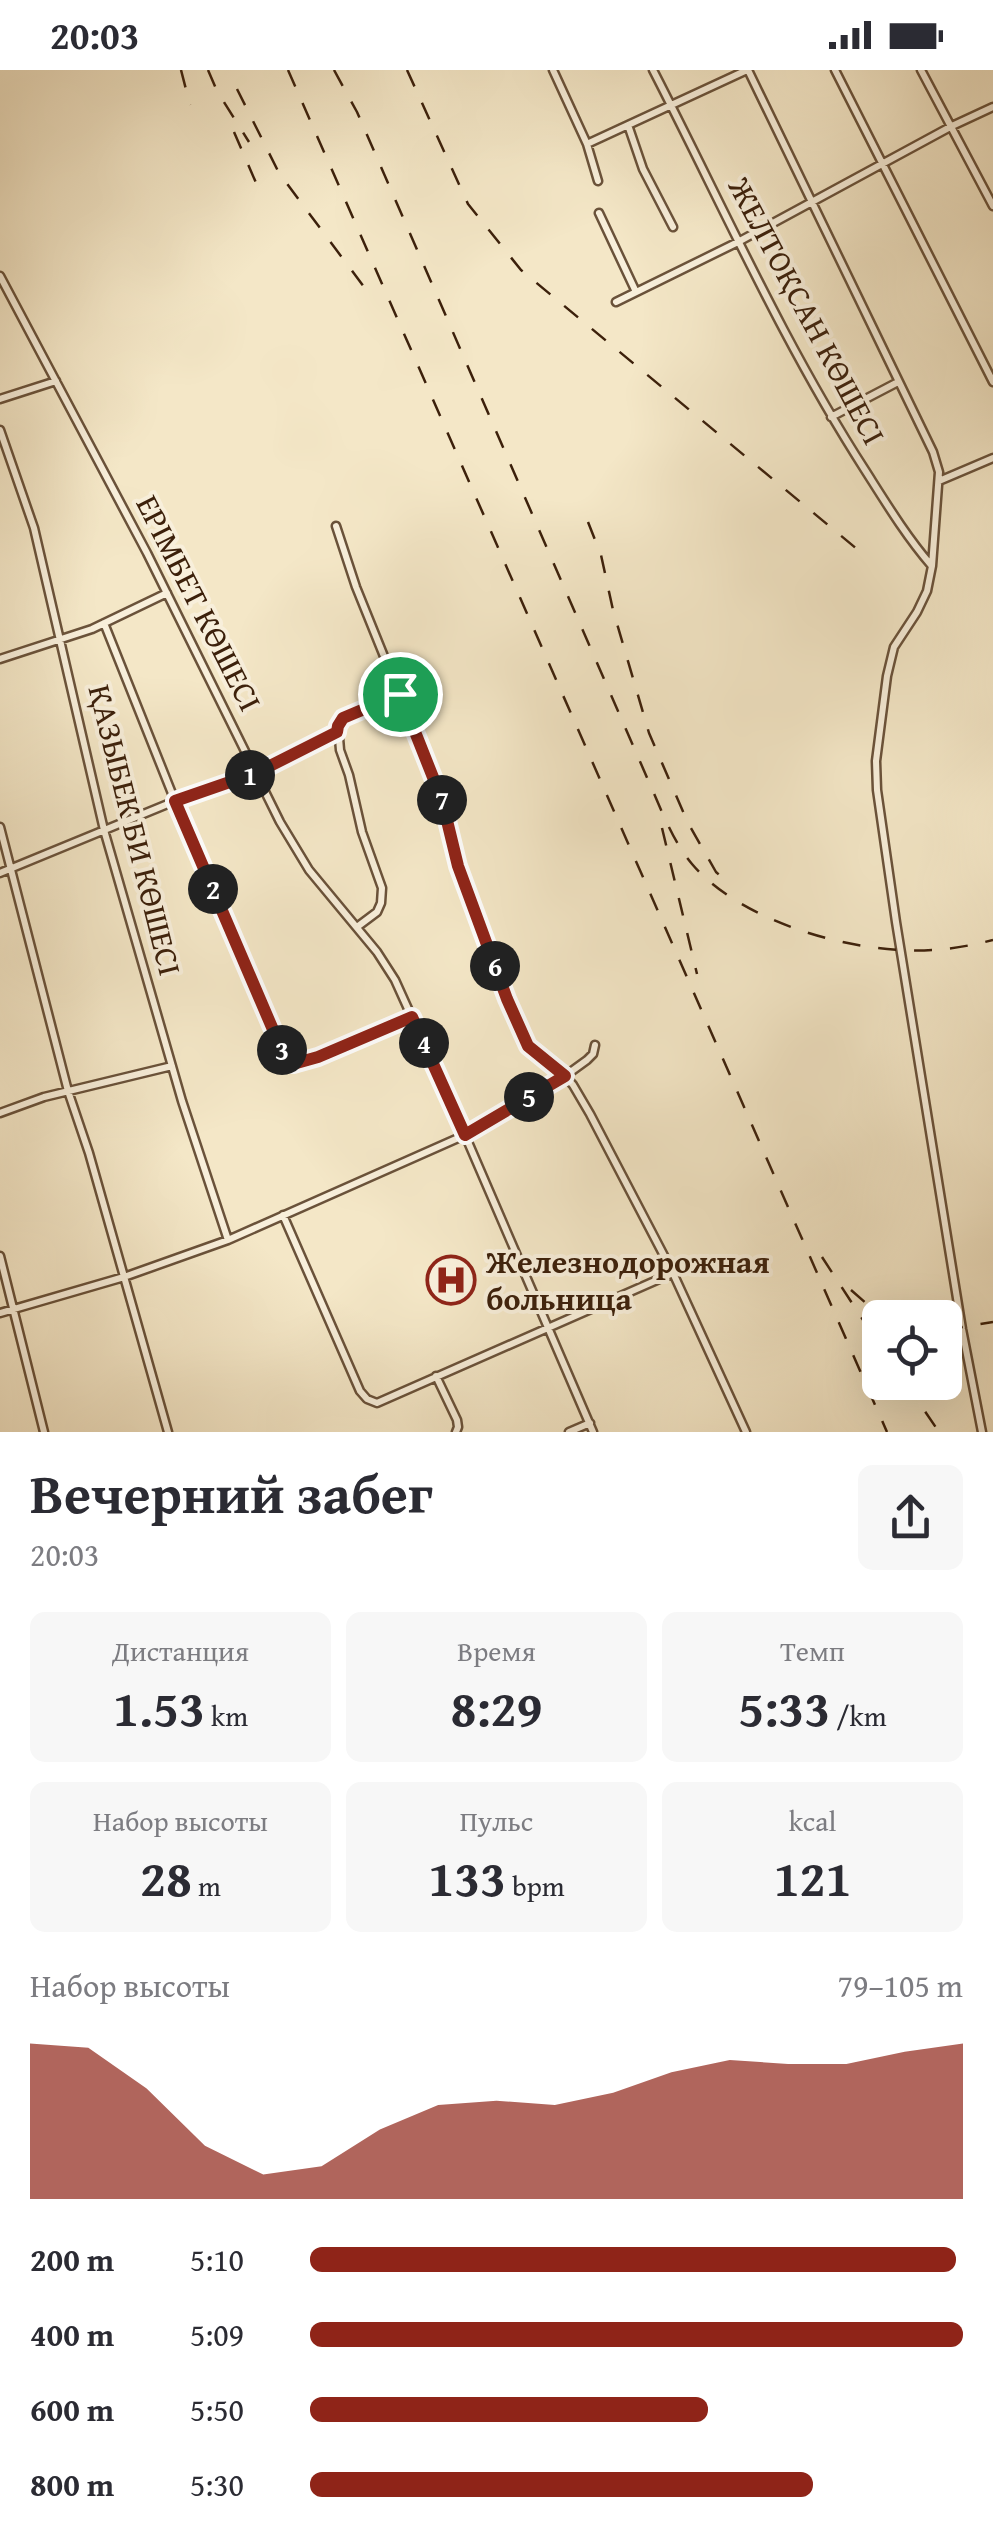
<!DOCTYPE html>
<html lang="ru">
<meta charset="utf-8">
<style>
body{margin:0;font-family:"Gentium Book Plus",serif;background:#f7f7f7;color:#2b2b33;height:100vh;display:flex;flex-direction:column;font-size:38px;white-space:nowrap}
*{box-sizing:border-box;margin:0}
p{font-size:32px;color:#7c7c81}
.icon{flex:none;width:55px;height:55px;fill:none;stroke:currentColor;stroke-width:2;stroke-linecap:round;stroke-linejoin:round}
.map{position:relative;height:1362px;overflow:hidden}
.panel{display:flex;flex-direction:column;background:#fff;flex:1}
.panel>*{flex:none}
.buttons{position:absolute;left:862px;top:1230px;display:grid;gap:20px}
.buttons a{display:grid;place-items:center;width:100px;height:100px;border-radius:15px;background:#fff;box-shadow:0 10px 40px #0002;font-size:50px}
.pin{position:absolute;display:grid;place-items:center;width:85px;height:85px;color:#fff;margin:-42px;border:5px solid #fff;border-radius:50%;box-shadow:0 2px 10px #0007}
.km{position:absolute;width:50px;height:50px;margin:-25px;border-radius:50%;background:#222;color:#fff;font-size:28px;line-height:50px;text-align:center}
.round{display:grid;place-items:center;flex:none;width:105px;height:105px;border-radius:15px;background:#f7f7f7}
.headline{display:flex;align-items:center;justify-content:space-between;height:170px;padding:0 30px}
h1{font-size:55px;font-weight:800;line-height:75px}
.metrics{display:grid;grid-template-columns:repeat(3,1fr);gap:15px;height:170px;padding:10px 30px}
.metrics div{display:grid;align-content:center;border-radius:15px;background:#f7f7f7;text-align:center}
.metrics b{font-size:50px;font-weight:800}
.metrics small{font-size:28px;font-weight:400}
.metrics p{font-size:28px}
.chart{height:280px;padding:20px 30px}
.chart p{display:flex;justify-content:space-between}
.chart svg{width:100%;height:180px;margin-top:10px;fill:#8f2418;opacity:.7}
ul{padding:0 30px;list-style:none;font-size:32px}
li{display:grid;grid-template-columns:160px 120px 1fr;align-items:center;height:75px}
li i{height:25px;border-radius:12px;background:#8f2418}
.status{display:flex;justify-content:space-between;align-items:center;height:70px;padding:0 50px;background:#fff;direction:ltr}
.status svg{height:28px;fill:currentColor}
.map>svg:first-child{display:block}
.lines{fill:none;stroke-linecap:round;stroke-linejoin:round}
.minor-casing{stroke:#6a523a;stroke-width:11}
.minor{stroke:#f8efdb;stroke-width:6}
.rail{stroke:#3c200b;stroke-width:2.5;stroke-dasharray:18 18;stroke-linecap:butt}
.route-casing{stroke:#fff;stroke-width:20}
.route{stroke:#8f2418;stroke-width:12}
.labels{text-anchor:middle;stroke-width:8;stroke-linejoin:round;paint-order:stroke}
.street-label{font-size:32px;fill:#3c200b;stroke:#f8efdb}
.poi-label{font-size:32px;font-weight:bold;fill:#3c200b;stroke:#f8efdb;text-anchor:start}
</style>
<div class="status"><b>20:03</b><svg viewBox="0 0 49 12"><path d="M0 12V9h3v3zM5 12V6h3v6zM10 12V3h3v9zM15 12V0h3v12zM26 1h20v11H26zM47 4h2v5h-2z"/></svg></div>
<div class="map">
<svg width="993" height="1362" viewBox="0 0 993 1362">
<rect width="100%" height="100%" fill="#f4e7c7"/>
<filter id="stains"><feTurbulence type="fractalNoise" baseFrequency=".002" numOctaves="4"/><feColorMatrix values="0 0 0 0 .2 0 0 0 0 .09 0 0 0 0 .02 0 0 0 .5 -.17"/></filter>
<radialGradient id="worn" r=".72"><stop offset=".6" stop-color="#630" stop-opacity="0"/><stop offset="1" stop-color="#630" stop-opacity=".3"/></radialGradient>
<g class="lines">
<g class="minor-casing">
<path id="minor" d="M553,0L587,74L598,111
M653,0C722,134 783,273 865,400C886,433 906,466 931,495
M748,0L933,382L939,402L932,496L927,521L917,542L894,577L887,606L876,691L877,720L896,852L962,1259L982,1362
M835,0L993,312
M921,0L993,136
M628,55L643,99L673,157
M587,74L747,0
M599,143L636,222
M0,206L147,483L280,752L309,800L377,882L395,910L465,1065L593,1362
M616,232L738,172L952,56L993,37
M0,329L56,311
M831,347L898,312
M0,360L34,458L104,760L182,1031L228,1170
M939,411L993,388
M336,456L356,517L442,730L458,796L507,929L529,976L565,1006L573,1015L590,1044L673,1203L746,1362
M104,553L175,731L286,991L299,993L317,987L412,947
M0,589L92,559L167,523
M0,757L68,1021L89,1083L168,1362
M0,803L175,731L256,703L337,662
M357,857L377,842L381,833L382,818L362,762L349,705L340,680L338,656L343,648L400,624
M0,1043L44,1027L172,996
M283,1145L360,1321L367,1329L377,1333L673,1203
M0,1186L44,1362
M0,1243L124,1207L228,1170L465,1065L565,1006L587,990L593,984L595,975
M436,1306L457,1350L458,1357L456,1362
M569,1362L590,1353"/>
</g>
<use href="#minor" class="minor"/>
<path class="rail" d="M181,0L190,35
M208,0L217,21L249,72
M288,0L887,1362
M334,0L357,42L652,719C663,744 674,773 692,794C742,853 857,885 932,880C953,879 973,875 993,870
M407,0L468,134L521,200L863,484
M237,19L279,103L373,229
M234,62L260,122
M588,452L601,485L613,540L649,663L688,753L716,802L725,810
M662,758L697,904
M822,1187L880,1276
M851,1220L883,1248
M945,1260L993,1252
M905,1312L939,1362"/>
</g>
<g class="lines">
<g class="route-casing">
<path id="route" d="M400,624L442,730L458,796L507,929L528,976L565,1006L465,1065L412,947L318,987L293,994L286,990L175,731L256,703L337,662L338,656L343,648Z"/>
</g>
<use href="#route" class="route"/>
</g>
<defs>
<g id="hospital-ring" transform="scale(2.5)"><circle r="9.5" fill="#f8efdb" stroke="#8f2418" stroke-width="1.5"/><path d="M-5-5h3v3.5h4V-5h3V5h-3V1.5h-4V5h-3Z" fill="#8f2418"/></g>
</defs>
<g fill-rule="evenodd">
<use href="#hospital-ring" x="451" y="1210"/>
</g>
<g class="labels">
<g class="street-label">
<text transform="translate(807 241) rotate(62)" y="11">ЖЕЛТОҚСАН КӨШЕСІ</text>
<text transform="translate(199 533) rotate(63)" y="11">ЕРІМБЕТ КӨШЕСІ</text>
<text transform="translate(135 760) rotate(76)" y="11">ҚАЗЫБЕК БИ КӨШЕСІ</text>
</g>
<g class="poi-label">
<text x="486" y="1203">Железнодорожная<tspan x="486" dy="37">больница</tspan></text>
</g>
</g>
<rect width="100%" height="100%" filter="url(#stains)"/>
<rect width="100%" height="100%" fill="url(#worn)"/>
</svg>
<div class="buttons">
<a><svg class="icon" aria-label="locate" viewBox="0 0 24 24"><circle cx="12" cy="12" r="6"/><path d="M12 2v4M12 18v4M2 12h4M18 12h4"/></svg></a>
</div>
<div class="pin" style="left:400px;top:624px;background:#1e9e55"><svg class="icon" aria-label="arrive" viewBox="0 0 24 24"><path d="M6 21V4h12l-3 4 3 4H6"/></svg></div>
<b class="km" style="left:250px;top:705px">1</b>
<b class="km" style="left:213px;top:819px">2</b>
<b class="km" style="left:282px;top:980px">3</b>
<b class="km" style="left:424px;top:973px">4</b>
<b class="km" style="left:529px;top:1027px">5</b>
<b class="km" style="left:495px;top:896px">6</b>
<b class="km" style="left:442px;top:730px">7</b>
</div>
<section class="panel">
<div class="headline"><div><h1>Вечерний забег</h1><p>20:03</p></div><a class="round"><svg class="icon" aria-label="share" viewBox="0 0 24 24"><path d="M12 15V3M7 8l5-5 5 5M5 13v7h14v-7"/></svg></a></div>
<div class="metrics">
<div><p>Дистанция</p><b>1.53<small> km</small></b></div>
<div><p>Время</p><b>8:29</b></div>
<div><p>Темп</p><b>5:33<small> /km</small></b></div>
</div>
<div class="metrics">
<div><p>Набор высоты</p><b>28<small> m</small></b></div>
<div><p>Пульс</p><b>133<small> bpm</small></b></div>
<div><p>kcal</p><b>121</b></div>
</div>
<div class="chart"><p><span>Набор высоты</span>79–105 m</p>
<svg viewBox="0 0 160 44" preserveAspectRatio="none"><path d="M0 44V6L10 7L20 17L30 31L40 38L50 36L60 27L70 21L80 20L90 21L100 18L110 13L120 10L130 11L140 11L150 8L160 6V44z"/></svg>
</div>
<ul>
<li><b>200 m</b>5:10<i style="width:99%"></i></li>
<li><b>400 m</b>5:09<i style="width:100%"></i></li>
<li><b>600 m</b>5:50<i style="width:61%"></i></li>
<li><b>800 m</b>5:30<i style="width:77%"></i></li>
</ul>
</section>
